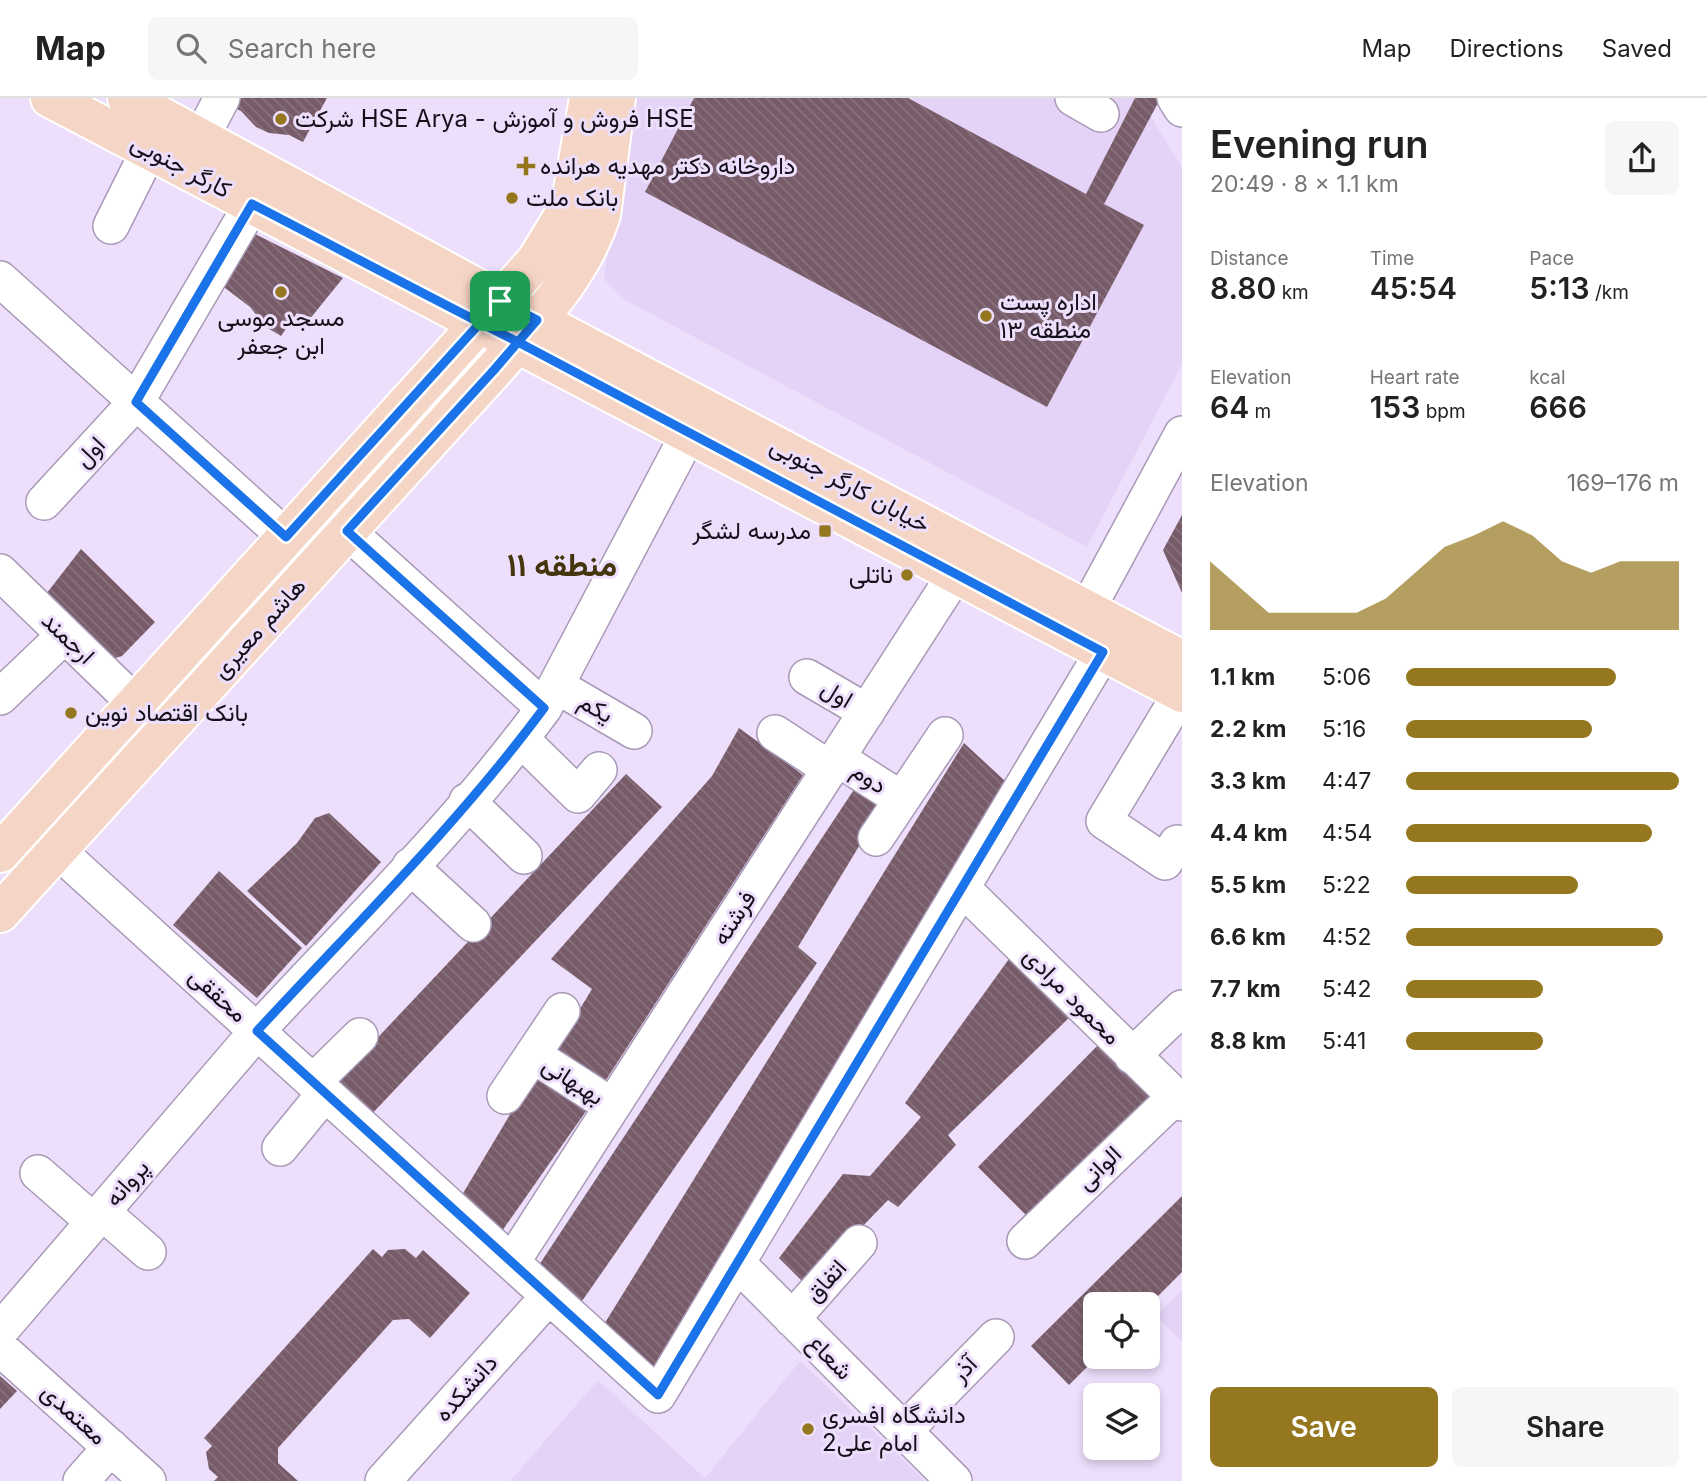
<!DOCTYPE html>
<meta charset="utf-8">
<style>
body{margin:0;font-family:Inter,Vazirmatn,sans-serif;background:#f6f6f6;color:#222;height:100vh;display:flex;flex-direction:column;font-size:26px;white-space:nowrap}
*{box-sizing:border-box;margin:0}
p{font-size:23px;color:#767676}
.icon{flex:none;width:38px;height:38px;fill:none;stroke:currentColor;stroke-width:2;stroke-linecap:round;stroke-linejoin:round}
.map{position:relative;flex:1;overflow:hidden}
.panel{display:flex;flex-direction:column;background:#fff;width:525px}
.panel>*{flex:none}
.buttons{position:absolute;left:1083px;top:1194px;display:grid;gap:14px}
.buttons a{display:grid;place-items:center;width:77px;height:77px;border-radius:10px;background:#fff;box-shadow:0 4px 10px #0003;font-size:35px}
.pin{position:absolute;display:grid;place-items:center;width:60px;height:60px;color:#fff;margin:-30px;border-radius:14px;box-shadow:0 4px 10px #0006}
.round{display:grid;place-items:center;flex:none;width:74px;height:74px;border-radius:10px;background:#f6f6f6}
.summary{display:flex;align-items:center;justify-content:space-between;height:119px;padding:0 28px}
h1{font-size:38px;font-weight:600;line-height:52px}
.figures{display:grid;grid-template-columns:repeat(3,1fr);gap:10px;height:119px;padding:7px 28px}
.figures div{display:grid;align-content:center}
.figures b{font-size:30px;font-weight:600}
.figures small{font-size:19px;font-weight:400}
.figures p{font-size:19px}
.chart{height:196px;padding:14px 28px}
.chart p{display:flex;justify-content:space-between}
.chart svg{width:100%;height:126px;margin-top:7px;fill:#95771f;opacity:.7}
.action{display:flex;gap:14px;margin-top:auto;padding:14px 28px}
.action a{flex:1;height:80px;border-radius:10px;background:#95771f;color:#fff;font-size:28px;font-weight:600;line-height:80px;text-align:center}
.action a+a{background:#f6f6f6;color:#222}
ul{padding:0 28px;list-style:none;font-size:23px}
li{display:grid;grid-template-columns:112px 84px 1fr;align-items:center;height:52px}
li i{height:18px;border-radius:9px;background:#95771f}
header{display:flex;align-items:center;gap:42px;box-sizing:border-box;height:98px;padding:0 35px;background:#fff;border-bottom:2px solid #e0e0e0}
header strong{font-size:33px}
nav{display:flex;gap:38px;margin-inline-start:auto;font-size:24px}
.search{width:490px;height:63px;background:#f6f6f6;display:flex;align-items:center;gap:18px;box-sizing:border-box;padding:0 24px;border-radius:10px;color:#767676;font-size:26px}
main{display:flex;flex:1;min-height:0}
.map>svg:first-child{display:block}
.built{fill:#e5d3f7}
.building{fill:url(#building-back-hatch)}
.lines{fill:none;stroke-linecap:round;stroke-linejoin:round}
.minor-casing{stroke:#a89ab6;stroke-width:38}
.major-casing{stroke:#fff;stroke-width:42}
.minor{stroke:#fff;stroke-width:35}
.major{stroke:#f5d5c6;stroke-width:38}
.route-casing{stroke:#fff;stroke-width:14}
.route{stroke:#1a73e8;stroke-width:9}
.poi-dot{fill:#95771f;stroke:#eddffc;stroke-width:2.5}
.labels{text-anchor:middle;stroke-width:6;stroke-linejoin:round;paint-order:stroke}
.poi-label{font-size:24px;fill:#15101a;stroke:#eddffc;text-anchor:start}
.street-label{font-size:24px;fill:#15101a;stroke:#eddffc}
.district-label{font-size:32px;font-weight:bold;fill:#44350c;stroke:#eddffc}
</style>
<header>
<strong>Map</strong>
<div class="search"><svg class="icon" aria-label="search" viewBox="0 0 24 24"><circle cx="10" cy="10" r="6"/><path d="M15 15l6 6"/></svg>Search here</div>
<nav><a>Map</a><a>Directions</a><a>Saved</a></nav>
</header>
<main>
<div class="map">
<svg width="1182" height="1383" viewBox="0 0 1182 1383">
<defs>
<pattern id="building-back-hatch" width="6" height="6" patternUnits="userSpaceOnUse" patternTransform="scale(1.75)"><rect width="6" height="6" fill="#775b69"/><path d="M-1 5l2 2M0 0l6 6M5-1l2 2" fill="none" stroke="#88727d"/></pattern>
</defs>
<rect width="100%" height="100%" fill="#eddffc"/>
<path class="built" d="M629,0H1139L1182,69V266L1087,449L625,202L604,181Z
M1182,1192V1244L1156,1218Z
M800,1263L925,1383H510L598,1282L705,1380Z"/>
<path class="building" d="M231,0H327L303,44L289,37L269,35L256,29L241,13L227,6Z
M694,0H908L1086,96L1135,0H1156L1159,3L1104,106L1144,127L1047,309L645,94Z
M243,130L343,180L309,222L297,215L281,238L266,229L250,209L212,180Z
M1182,417V495L1163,452Z
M81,451L155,524L122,558L109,562L43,500Z
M739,630L803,677L604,985L553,955L592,891L551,861L712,678Z
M964,645L1005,683L652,1271L603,1228Z
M626,676L662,709L369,1019L334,986Z
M857,687L884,707L798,849L817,865L580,1206L537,1170Z
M329,715L381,764L306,848L247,793L297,745L315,720Z
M219,773L302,850L257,900L173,827Z
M1014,854L1075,914L948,1037L956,1047L898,1109L888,1102L806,1187L779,1160L843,1076L870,1078L921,1019L905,1005Z
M1102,943L1154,994L1029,1120L978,1069Z
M539,968L591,1006L502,1133L459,1102Z
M1182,1098V1174L1148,1208V1206H1096L1098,1258L1069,1287L1031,1248Z
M373,1151L382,1159L388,1152L405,1151L416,1160L423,1152L470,1195L430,1240L409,1221L393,1222L278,1350V1365L298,1383H214L218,1379L209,1371L206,1354L212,1348L204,1340Z
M0,1278L17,1293L0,1311Z"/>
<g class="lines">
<g class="minor-casing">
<path id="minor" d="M1073,0L1101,16
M1175,0L1182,11
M201,40L222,0
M111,128L149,52
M0,181L286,439
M44,404L136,304L252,106
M347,433L544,610
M0,474L135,605
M1087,512L1182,336
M807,579L867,614
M557,588L634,633
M0,599L65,537
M775,635L830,671
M521,641L578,697L599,672
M837,660L901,701
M467,703L524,758
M876,740L945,637
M1177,745L1165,764L1104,723L1181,595
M57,752L658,1297L1103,554
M410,768L473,826
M962,790L1182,1005
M257,933C354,828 459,726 544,610L689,335
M533,957L612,1008
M1132,958L1182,910
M313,984L360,938
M505,998L562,913
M280,1050L325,995
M38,1075L94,1124
M102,1114L148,1154
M1025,1143L1175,999
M512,1164L956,475
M737,1165L954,1383
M792,1221L859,1145
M0,1233L253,938
M0,1250L148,1383
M904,1333L996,1239
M81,1383L111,1349
M383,1383L549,1198"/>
</g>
<g class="major-casing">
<path id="major" d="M50,0L1182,595
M127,0L501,203L1182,562
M0,755L536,163L567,112L573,92L589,0
M0,815L494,272C535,225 581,178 601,117L616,0"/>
</g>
<use href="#minor" class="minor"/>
<use href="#major" class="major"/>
</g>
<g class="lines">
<g class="route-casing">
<path id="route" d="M500,203L480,225L286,439L136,304L252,106C341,152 429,199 518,244L1103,554L658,1297L257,933C354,828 458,726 544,610L347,433L494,272L537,222L500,203"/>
</g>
<use href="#route" class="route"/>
</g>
<g class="poi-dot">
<circle cx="281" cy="21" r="7"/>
<path d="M522.5 57.5h7v7h7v7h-7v7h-7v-7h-7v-7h7z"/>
<circle cx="512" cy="100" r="7"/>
<circle cx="281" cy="194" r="7"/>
<circle cx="986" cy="218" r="7"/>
<rect x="818" y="426" width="14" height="14" rx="3.5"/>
<circle cx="907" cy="477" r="7"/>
<circle cx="71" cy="615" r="7"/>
<circle cx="808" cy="1331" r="7"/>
</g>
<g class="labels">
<g class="poi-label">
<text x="295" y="29">شرکت HSE Arya - فروش و آموزش HSE</text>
<text x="540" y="76">داروخانه دکتر مهدیه هرانده</text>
<text x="526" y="108">بانک ملت</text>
<text x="1000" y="212">اداره پست<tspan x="1000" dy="28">منطقه ۱۳</tspan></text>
<text x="281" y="228" text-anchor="middle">مسجد موسی‌<tspan x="281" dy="28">ابن‌ جعفر</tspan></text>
<text x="811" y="441" text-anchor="end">مدرسه لشگر</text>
<text x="893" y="485" text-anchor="end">ناتلی</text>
<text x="85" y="623">بانک اقتصاد نوین</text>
<text x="822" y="1325">دانشگاه افسری<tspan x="822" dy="28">امام علی2</tspan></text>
</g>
<g class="street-label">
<text transform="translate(181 68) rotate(28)" y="8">کارگر جنوبی</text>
<text transform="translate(90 354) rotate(-47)" y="8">اول</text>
<text transform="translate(850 387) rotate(28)" y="8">خیابان کارگر جنوبی</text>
<text transform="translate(259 530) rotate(-48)" y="8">هاشم معیری</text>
<text transform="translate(68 540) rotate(44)" y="8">ارجمند</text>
<text transform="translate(837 596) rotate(31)" y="8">اول</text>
<text transform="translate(596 610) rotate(30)" y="8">یکم</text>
<text transform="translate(869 680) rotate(33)" y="8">دوم</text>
<text transform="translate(734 820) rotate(-57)" y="8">فرشته</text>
<text transform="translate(218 897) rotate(42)" y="8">محققی</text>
<text transform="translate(1072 898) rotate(45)" y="8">محمود مرادی</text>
<text transform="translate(573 983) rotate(33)" y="8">بهبهانی</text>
<text transform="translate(1099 1070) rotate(-44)" y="8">الوانی</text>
<text transform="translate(127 1085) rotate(-49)" y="8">پروانه</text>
<text transform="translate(826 1183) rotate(-48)" y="8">اتفاق</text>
<text transform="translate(830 1259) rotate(45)" y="8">شعاع</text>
<text transform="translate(964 1271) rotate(-46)" y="8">آذر</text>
<text transform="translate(466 1290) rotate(-48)" y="8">دانشکده</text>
<text transform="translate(74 1316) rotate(42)" y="8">معتمدی</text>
</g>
<g class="district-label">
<text x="562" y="478">منطقه ۱۱</text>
</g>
</g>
</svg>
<div class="buttons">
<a><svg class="icon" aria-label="locate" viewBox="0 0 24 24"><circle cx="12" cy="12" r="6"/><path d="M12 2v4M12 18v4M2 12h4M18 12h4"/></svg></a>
<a><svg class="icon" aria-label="layers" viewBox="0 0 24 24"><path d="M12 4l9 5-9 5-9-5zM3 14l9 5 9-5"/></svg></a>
</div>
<div class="pin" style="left:500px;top:203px;background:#1e9e55"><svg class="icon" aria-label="arrive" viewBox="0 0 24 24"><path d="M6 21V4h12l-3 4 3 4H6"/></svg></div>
</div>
<section class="panel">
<div class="summary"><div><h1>Evening run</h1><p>20:49 · 8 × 1.1 km</p></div><a class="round"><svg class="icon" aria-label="share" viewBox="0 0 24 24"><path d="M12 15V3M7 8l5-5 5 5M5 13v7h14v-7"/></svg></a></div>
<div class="figures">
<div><p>Distance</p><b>8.80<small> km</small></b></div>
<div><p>Time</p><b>45:54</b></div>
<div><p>Pace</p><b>5:13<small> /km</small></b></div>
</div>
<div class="figures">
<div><p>Elevation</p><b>64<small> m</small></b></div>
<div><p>Heart rate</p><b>153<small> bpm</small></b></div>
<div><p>kcal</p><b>666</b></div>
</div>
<div class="chart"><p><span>Elevation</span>169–176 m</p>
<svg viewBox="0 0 160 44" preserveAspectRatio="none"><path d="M0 44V20L10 29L20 38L30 38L40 38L50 38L60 33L70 24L80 15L90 11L100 6L110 11L120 20L130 24L140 20L150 20L160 20V44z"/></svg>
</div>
<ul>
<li><b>1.1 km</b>5:06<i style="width:77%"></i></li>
<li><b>2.2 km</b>5:16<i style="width:68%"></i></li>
<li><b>3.3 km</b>4:47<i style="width:100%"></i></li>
<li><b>4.4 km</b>4:54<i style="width:90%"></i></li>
<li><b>5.5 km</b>5:22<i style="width:63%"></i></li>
<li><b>6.6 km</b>4:52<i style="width:94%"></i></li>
<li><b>7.7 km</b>5:42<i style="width:50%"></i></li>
<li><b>8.8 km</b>5:41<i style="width:50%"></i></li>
</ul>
<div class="action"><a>Save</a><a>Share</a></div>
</section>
</main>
